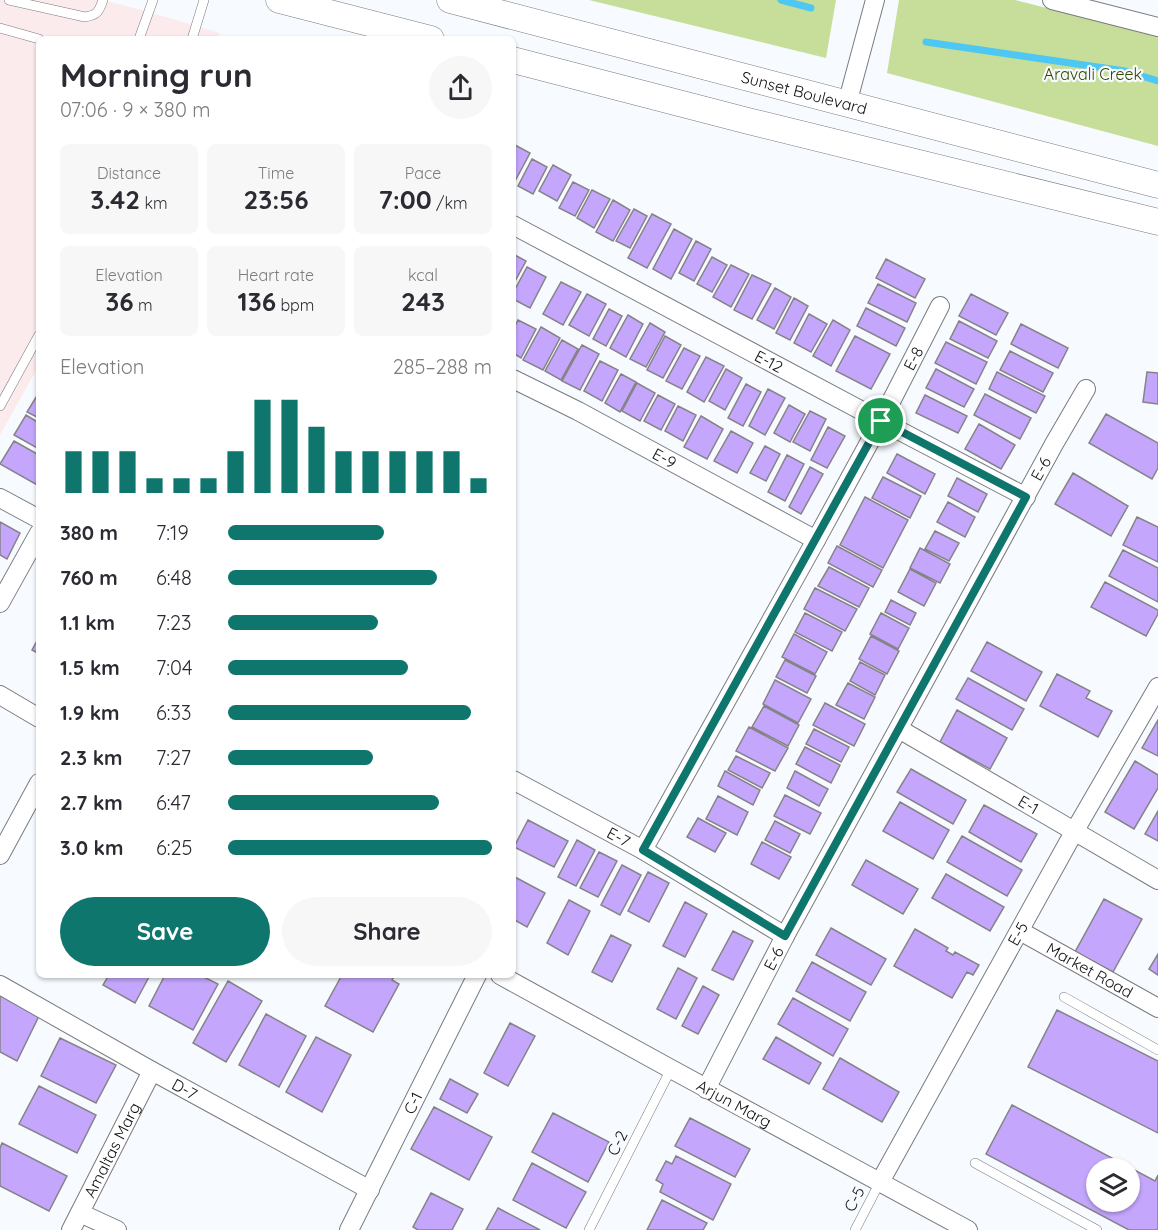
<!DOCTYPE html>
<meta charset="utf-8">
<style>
body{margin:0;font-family:Quicksand,sans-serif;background:#f7f7f7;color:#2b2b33;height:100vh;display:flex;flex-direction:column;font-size:22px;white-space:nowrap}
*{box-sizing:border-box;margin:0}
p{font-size:20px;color:#7c7c81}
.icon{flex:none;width:33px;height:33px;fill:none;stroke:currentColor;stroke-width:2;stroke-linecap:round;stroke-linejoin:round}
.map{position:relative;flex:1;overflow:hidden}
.sheet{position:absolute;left:36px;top:36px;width:480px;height:942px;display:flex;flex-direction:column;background:#fff;border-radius:9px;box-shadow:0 2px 4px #0004}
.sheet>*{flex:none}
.controls{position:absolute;left:1086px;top:1158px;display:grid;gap:12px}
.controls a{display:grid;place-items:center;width:54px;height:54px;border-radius:50%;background:#fff;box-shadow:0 2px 4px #0004;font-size:30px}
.pin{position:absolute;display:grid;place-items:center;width:51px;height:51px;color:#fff;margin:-26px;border:3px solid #fff;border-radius:50%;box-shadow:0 2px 6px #0007}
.round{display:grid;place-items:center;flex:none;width:63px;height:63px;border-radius:32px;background:#f7f7f7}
.headline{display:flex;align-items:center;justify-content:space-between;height:102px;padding:0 24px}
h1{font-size:33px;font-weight:700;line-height:45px}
.stats{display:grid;grid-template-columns:repeat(3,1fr);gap:9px;height:102px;padding:6px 24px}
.stats div{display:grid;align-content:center;border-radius:9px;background:#f7f7f7;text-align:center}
.stats b{font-size:26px;font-weight:700}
.stats small{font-size:16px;font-weight:400}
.stats p{font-size:16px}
.chart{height:168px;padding:12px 24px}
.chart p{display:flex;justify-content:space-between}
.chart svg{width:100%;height:108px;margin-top:6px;stroke:#0f766e;stroke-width:6}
.action{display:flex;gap:12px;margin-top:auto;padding:12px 24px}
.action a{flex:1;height:69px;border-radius:36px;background:#0f766e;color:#fff;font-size:24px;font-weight:700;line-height:69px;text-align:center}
.action a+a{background:#f7f7f7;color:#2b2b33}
ul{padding:0 24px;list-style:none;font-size:20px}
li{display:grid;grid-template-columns:96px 72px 1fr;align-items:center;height:45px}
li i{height:15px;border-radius:8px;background:#0f766e}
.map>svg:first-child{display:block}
.education{fill:#fcebec}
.green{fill:#c6de99}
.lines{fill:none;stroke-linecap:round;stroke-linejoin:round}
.stream{stroke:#4fc7f3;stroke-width:7}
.building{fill:#c4a7fd;stroke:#858388;stroke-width:1.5;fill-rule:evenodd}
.service-casing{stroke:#787b7f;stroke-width:10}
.minor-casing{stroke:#787b7f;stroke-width:20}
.secondary-casing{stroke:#787b7f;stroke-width:27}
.service{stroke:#fff;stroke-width:9}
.minor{stroke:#fff;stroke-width:18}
.secondary{stroke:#fff;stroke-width:26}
.route-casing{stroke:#fff;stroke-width:12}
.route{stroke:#0f766e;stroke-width:8}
.labels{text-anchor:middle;stroke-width:4.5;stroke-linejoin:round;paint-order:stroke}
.park-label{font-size:16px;fill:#354600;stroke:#f7fafe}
.street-label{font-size:16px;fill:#101112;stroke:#f7fafe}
</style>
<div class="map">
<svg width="1158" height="1230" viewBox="0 0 1158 1230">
<rect width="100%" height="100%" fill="#f7fafe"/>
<path class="education" d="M0,0H103L149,12L220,33L217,39H39V365L0,435Z"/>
<path class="green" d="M589,0H836L826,58Z
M899,0H1015L1158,36V146L887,73Z"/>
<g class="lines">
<path class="stream" d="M781,0L811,8
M926,42L1125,71L1158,81"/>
</g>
<path class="building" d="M513,144L530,153L513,185Z
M532,159L547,167L533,194L518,186Z
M553,165L571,175L557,201L539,191Z
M573,182L589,190L575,216L559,208Z
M592,190L610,199L594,228L577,218Z
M613,200L630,210L613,241L596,232Z
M634,209L647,216L630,248L616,241Z
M652,214L671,224L647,268L628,258Z
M674,229L692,239L671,279L653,269Z
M696,241L711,249L694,281L679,273Z
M513,254L526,261L513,285Z
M712,257L727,265L712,292L697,284Z
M886,259L925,279L915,298L876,278Z
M731,265L749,274L731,307L713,297Z
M527,267L546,277L530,308L513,299V293Z
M752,275L771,284L752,319L734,310Z
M561,282L581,292L563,325L543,314Z
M878,284L916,303L907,322L868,303Z
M775,288L791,297L774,329L757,320Z
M587,294L606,304L589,336L569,325Z
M971,294L1008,313L996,335L959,316Z
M794,298L808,306L790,340L776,333Z
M866,308L905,328L896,346L857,326Z
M609,309L622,316L606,346L593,339Z
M809,314L827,324L811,352L794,343Z
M628,315L643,324L626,357L610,348Z
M518,320L536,329L521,358L513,353V330Z
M833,320L850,330L831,366L813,356Z
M959,321L997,341L988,358L950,339Z
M650,323L665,332L646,367L630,359Z
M1021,324L1068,348L1058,368L1011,344Z
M541,327L560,338L543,370L523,360Z
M665,336L681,345L663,378L647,370Z
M855,336L890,354L871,389L836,371Z
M562,340L578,349L561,380L545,371Z
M946,342L987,362L976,384L935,363Z
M582,345L599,354L580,390L562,381Z
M684,348L700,356L682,389L666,381Z
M1010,351L1053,373L1043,392L1000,370Z
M706,357L724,366L704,402L687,392Z
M600,361L618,370L602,401L584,391Z
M726,369L742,378L725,410L709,401Z
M936,369L974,389L964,407L926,388Z
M997,372L1045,396L1036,413L989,389Z
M1147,372L1158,373V404L1143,402Z
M621,374L636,382L620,412L605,403Z
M637,383L655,393L640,421L622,411Z
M746,384L761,392L743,426L728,418Z
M768,389L785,398L765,435L749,426Z
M38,394L39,395V418L27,412Z
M985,394L1031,418L1020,439L974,415Z
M658,395L675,404L661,430L644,421Z
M925,395L967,416L958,433L916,413Z
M789,405L805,414L790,442L774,433Z
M678,406L696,415L683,441L665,431Z
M810,411L826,419L810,451L793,442Z
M1106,414L1158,443V468L1152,479L1089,443Z
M26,415L39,423V449L14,435Z
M701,416L723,429L707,459L684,447Z
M979,424L1015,445L1001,469L965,449Z
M828,427L845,436L827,468L811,460Z
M731,431L753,443L737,473L714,461Z
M14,441L39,455V486L0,464Z
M765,446L780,454L766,481L750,473Z
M897,454L935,474L925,494L887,473Z
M787,455L804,464L785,501L768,492Z
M810,467L823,474L801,514L789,507Z
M1073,473L1128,506L1111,536L1055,504Z
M883,477L921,496L910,518L872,498Z
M957,478L987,494L978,512L948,496Z
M865,497L908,520L883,568L840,545Z
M948,502L975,517L965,537L937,522Z
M1137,517L1158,527V562L1123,545Z
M0,522L20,533L7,559L0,555Z
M935,531L959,543L949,561L925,549Z
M837,546L882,570L873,587L828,563Z
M920,548L950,564L940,583L910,568Z
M1123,550L1158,568V602L1109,576Z
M829,567L869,588L859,607L818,586Z
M910,569L936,583L924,606L898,592Z
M1105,582L1158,610V614L1146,636L1091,607Z
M815,588L857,609L845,631L804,609Z
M891,600L916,613L910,625L885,612Z
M805,613L842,632L832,651L795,632Z
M881,613L909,628L898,649L870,634Z
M794,634L827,652L815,674L782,657Z
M871,636L899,651L887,674L859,659Z
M39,637V654L32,650Z
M987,642L1042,672L1026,701L971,671Z
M785,660L816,676L807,693L776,677Z
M860,662L885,675L875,695L850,681Z
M1057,674L1090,691L1086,698L1112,711L1098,737L1040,706Z
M968,678L1024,709L1012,730L956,699Z
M775,680L811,699L798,723L763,704Z
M848,683L875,697L864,719L836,705Z
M825,703L865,724L854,746L813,725Z
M764,706L799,725L788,746L752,727Z
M957,710L1007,738L990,769L940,742Z
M1158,720V756L1142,748Z
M749,727L788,748L775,771L736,751Z
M814,729L849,747L841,762L806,744Z
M805,747L840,765L831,783L796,764Z
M736,756L770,773L762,788L728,770Z
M1135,761L1158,775V788L1134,829L1105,812Z
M911,769L966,800L953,824L897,792Z
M725,771L760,790L753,805L718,786Z
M795,771L828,789L819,806L787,788Z
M785,795L821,813L810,834L774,816Z
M718,796L748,812L737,835L706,819Z
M900,802L949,830L933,859L883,831Z
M984,805L1037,834L1021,862L969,832Z
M1158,811V841L1145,834Z
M698,818L726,833L715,852L687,837Z
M528,820L568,841L554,867L514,847Z
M775,821L800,834L790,853L765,840Z
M962,836L1022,870L1007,896L947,862Z
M577,840L595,850L576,886L558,877Z
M762,842L791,857L779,879L751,864Z
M599,852L617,861L598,897L580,888Z
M866,860L918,889L903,914L852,885Z
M622,865L641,875L620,915L601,905Z
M648,872L669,883L649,922L628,911Z
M946,874L1004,907L990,931L932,898Z
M513,876L545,893L527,927L513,919Z
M1104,899L1142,919L1113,972L1075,952Z
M569,900L590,911L568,955L547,943Z
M685,902L707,914L685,957L663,946Z
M831,928L886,959L871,985L816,955Z
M915,929L948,948L946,951L953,955L955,952L979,965L973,975L967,972L952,998L894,966Z
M733,931L753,941L733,980L712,970Z
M611,935L631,945L612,982L592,972Z
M1158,954V975L1149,969Z
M812,962L866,992L850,1021L796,991Z
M678,968L697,978L676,1019L657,1009Z
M109,975H150L135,1003L103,985Z
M165,975H200L218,984L193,1030L149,1006Z
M342,975H395L392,980L399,984L373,1032L325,1006Z
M228,981L262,1001L226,1062L193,1043Z
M703,986L719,995L698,1034L682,1026Z
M0,994L40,1014L17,1061L0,1052Z
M793,998L848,1029L833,1056L778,1024Z
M1057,1010L1158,1061V1133L1028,1067Z
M266,1014L306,1036L279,1087L239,1065Z
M510,1023L535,1036L508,1086L484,1073Z
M316,1037L351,1055L322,1112L286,1092Z
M776,1037L821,1063L809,1084L763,1059Z
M60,1038L116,1065L96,1103L41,1076Z
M840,1058L899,1092L882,1122L823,1089Z
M450,1079L478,1094L467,1113L440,1099Z
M39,1086L96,1115L77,1153L19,1124Z
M1012,1105L1155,1181L1158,1175V1230H1129L986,1154ZM1096,1168H1130V1202H1096Z
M434,1107L492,1137L469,1180L411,1149Z
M553,1113L609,1142L588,1182L532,1152Z
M690,1118L750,1149L735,1177L675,1146Z
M2,1143L67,1176L49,1211L0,1186V1148Z
M676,1156L731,1184L713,1220L660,1192L663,1184L656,1180L666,1161L672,1164Z
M532,1163L586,1192L566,1228L513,1200Z
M431,1193L463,1209L452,1230H418L413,1227Z
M662,1200L707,1223L703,1230H647Z
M498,1208L540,1230H486Z"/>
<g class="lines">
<g class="service-casing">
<path id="service" d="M9,0L85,17C98,15 99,11 103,0
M0,28L39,39
M139,39L153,0
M192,39L204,0
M0,406L39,335
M1064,997L1158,1050
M975,1163L1097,1230
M589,1230L671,1069
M855,1230L880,1182"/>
</g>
<g class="minor-casing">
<g id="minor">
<path d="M1052,0L1158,27"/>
<path d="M847,104L875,0"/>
<path id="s1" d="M513,225L881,421L1026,497"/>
<path id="s2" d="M513,379L578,411L816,540"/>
<path d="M0,498L39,519"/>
<path d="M0,603L39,533"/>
<path d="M0,695L39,718"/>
<path id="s3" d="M899,729L1158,880"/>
<path id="s4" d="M513,780L643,850L785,936"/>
<path id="s5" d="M643,850L816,540L881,421L940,306"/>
<path d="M0,855L39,783"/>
<path id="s6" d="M1020,931L1158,1008"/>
<path id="s7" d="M500,975L671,1069L968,1230"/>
<path id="s8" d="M0,985L152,1071L370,1190"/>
<path id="s9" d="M706,1089L785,936L1054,444L1086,389"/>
<path id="s10" d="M880,1182L1074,832L1158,687"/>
<path d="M80,1213L117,1230"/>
<path id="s11" d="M71,1230L152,1071"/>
<path id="s12" d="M349,1230L477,975"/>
</g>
</g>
<g class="secondary-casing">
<g id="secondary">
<path d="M279,0L431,39"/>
<path id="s13" d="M450,0L1158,185"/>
<path d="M513,60L748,121L1158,222"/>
</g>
</g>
<use href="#service" class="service"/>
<use href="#minor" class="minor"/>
<use href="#secondary" class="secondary"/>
</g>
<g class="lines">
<g class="route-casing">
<path id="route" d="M881,421L1026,497L785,936L643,850Z"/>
</g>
<use href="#route" class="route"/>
</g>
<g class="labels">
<g class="park-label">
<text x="1093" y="80">Aravali Creek</text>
</g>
<g class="street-label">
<text dy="6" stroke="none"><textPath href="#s13" startOffset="366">Sunset Boulevard</textPath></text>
<text dy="6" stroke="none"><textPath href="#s5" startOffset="561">E-8</textPath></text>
<text dy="6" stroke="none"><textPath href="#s1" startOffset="290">E-12</textPath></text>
<text dy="6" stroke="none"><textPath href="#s2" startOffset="171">E-9</textPath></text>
<text dy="6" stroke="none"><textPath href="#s9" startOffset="705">E-6</textPath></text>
<text dy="6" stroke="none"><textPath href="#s3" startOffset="150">E-1</textPath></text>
<text dy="6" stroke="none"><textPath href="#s4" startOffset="120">E-7</textPath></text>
<text dy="6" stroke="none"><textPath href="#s10" startOffset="284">E-5</textPath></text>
<text dy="6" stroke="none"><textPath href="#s9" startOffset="147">E-6</textPath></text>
<text dy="6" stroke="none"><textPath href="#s6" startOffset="80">Market Road</textPath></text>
<text dy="6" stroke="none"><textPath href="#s8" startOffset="212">D-7</textPath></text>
<text dy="6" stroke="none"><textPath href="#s12" startOffset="142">C-1</textPath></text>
<text dy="6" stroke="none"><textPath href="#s7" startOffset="267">Arjun Marg</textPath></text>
<text transform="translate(617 1143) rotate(-63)" y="6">C-2</text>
<text dy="6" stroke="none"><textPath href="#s11" startOffset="90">Amaltas Marg</textPath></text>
<text transform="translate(854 1199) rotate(-63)" y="6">C-5</text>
</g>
</g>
</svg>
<div class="controls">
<a><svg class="icon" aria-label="layers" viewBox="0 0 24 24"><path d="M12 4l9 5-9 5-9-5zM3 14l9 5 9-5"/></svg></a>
</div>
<div class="pin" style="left:881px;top:421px;background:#1e9e55"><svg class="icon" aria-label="arrive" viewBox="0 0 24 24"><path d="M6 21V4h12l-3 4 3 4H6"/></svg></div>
<section class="sheet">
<div class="headline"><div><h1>Morning run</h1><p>07:06 · 9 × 380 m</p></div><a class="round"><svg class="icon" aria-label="share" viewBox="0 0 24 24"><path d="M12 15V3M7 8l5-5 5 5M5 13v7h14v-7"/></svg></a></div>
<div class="stats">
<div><p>Distance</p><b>3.42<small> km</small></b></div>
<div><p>Time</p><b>23:56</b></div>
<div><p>Pace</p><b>7:00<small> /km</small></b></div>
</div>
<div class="stats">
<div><p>Elevation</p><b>36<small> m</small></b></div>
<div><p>Heart rate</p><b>136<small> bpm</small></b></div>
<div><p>kcal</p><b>243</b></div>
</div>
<div class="chart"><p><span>Elevation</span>285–288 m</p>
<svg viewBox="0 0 160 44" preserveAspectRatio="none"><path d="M5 44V27M15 44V27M25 44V27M35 44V38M45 44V38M55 44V38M65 44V27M75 44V6M85 44V6M95 44V17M105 44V27M115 44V27M125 44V27M135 44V27M145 44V27M155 44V38"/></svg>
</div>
<ul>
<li><b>380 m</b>7:19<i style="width:59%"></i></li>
<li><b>760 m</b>6:48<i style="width:79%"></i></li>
<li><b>1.1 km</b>7:23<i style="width:57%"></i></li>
<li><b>1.5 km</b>7:04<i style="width:68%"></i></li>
<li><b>1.9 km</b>6:33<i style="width:92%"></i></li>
<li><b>2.3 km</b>7:27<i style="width:55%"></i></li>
<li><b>2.7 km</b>6:47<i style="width:80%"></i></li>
<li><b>3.0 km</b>6:25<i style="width:100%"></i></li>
</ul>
<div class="action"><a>Save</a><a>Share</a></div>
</section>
</div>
